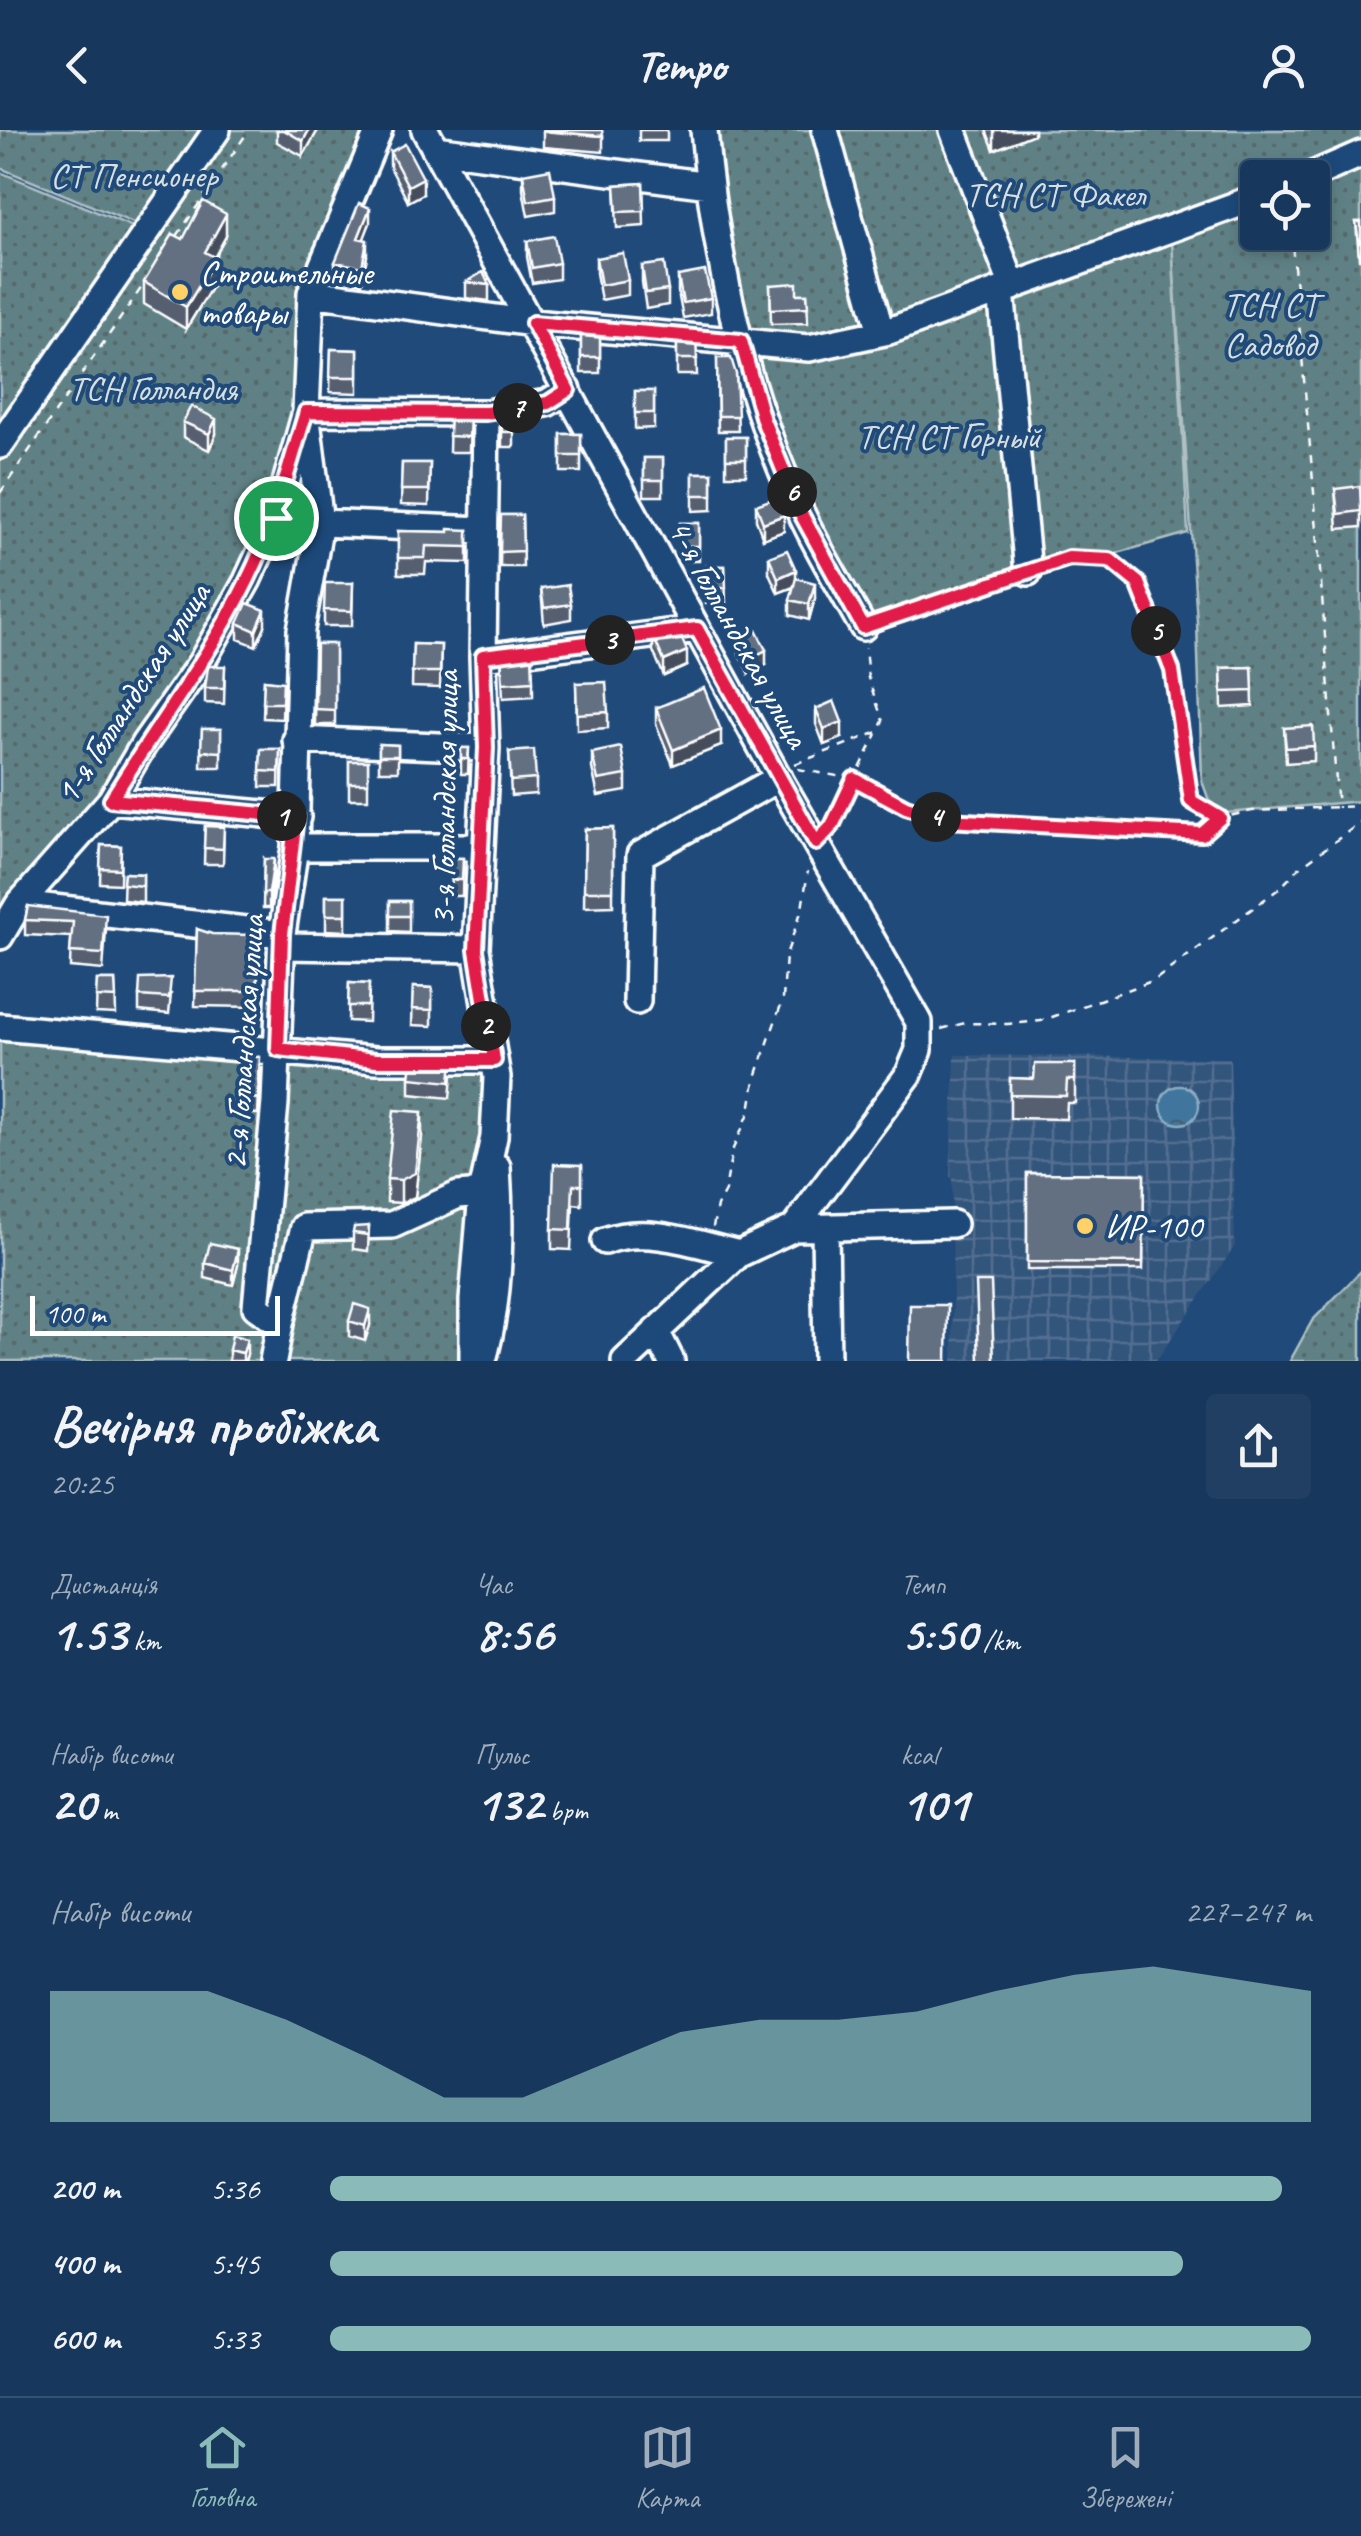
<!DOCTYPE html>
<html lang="uk">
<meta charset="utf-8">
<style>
body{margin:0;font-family:Caveat,sans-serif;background:#203f62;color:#f1f3f6;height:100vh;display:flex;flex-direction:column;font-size:38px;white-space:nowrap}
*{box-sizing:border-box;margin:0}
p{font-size:32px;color:#9eacbb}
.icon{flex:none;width:55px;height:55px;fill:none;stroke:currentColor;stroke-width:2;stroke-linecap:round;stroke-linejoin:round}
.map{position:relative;height:1231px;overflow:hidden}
.drawer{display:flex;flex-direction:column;background:#17385c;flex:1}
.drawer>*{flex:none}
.tools{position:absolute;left:1240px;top:30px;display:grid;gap:20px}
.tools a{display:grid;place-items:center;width:90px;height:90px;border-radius:10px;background:#17385c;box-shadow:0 5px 15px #0003,0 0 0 2px #365272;font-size:50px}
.scale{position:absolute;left:30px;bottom:25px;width:250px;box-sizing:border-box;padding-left:10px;border:5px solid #fff;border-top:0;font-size:28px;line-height:35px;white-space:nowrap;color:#fff;-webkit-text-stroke:8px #1f4a7a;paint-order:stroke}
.pin{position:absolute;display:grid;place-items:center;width:85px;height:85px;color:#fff;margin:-42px;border:5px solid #fff;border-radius:50%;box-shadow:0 2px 10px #0007}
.km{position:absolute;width:50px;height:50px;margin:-25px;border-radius:50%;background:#222;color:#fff;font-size:28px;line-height:50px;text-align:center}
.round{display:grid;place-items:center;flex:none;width:105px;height:105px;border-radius:10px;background:#203f62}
.head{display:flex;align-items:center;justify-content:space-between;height:170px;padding:0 50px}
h1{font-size:55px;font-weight:600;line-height:75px}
.stats{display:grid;grid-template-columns:repeat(3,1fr);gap:15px;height:170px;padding:10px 50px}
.stats div{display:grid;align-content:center}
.stats b{font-size:50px;font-weight:600}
.stats small{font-size:28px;font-weight:400}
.stats p{font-size:28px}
.chart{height:280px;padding:20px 50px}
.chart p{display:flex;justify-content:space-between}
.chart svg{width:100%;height:180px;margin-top:10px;fill:#8bbbb9;opacity:.7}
ul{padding:0 50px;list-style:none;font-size:32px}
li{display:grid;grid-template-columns:160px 120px 1fr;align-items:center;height:75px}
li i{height:25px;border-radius:12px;background:#8bbbb9}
header{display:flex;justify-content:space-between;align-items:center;height:130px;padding:0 50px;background:#17385c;font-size:45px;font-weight:600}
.tabs{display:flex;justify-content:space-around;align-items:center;height:140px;border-top:2px solid #365272;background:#17385c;font-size:28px;color:#9eacbb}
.tabs a{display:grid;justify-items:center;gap:5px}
.tabs .active{color:#8bbbb9}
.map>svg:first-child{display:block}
.industrial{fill:url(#industrial-grid)}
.grass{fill:url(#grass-dots);stroke:#afc0c2;stroke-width:2.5}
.water{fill:url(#water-ripples);stroke:#8cadc4;stroke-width:2.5}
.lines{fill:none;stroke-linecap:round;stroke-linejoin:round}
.minor-casing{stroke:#fff;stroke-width:32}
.path{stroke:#fff;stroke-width:2.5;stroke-dasharray:8 8;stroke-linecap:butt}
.minor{stroke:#1f4a7a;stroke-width:25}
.wall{fill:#555f70;stroke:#fff;stroke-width:2.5}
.shaded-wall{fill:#454e5b;stroke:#fff;stroke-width:2.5}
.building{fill:#636f82;stroke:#fff;stroke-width:2.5}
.route-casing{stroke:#fff;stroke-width:20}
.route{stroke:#e11d48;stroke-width:12}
.poi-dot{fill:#ffd166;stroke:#1f4a7a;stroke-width:4}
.labels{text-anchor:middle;stroke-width:8;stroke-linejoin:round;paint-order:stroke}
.park-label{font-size:35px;fill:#d7e0e0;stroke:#1f4a7a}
.poi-label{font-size:35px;fill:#fff;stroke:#1f4a7a;text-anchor:start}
.street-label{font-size:35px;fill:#fff;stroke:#1f4a7a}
</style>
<header><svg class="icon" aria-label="back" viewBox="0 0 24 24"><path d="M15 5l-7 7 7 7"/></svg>Tempo<svg class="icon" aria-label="person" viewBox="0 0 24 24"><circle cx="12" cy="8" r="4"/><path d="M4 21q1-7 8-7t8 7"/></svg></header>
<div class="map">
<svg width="1361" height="1231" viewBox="0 0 1361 1231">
<defs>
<pattern id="industrial-grid" width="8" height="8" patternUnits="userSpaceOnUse" patternTransform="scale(2.5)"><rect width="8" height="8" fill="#33557c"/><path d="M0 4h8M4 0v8" fill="none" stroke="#526e90"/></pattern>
<pattern id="grass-dots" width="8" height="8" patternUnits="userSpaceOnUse" patternTransform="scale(2.5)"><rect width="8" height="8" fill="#5f8185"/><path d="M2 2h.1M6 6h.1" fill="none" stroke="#56696b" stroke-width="1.8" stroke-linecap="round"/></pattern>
<pattern id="water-ripples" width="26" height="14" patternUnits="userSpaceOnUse" patternTransform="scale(2.5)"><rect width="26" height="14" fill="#40769d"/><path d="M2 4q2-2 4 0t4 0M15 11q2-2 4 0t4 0" fill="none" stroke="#475f70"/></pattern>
</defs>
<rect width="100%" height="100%" fill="#1f4a7a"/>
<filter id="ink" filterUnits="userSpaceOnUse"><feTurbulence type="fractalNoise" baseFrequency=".01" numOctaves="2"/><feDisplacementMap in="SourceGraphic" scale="20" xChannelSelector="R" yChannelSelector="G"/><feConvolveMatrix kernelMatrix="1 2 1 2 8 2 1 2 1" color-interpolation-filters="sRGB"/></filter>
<g filter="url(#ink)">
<path class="industrial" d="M955,925L1230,928L1235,1116L1156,1231H953L952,1048L950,1047Z"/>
<path class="grass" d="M0,0H217L150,100L0,38Z
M220,0H378L333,107L287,337L198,534L0,801V42L150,104Z
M709,0H959L1017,160L1257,61L1258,102H1312V48L1293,47L1361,19V671L1226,683L1212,679L1202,651L1197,492L1172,111L1188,403L1026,449L868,504L804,379L744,202Z
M965,0H1361V14L1275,47L1258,48L1257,54L1018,147Z
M0,894L490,927L469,1231H0Z
M1361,1141V1231H1290L1312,1191Z"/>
<path class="water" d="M1161 975a19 19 0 1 1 38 0a19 19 0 1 1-38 0Z"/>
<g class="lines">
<g class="minor-casing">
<path id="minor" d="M425,0L775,642L919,892V920L909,944L794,1098L739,1124L625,1231
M704,0C715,129 745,266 801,383C819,422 842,459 863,497
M825,0L881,202
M953,0L1013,157
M435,19L709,55
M1306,48L1361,24
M1001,161L1028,442
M311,163L533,193L809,218L889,201L1258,67
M0,315L217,0
M320,393L483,400
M483,527L697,499
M296,610L486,618
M111,670L297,687
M295,717H480
M19,774L282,804
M0,806L19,774L111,670L144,614L201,533L247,451L276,388L306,282L486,283L547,273L568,260
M282,816L476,819
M637,871L640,725L779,648
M0,897L376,930H494
M794,1098L953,1094
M825,1098L827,1231
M605,1111C646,1095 697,1114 739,1124
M280,1194L304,1097L392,1095L458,1065L482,1063
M656,1201L671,1231
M483,1230C500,1170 501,1099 497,1037
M273,1231L280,1194L256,1177L275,973L282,804L295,717L301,500L320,393L306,282L311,163L379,0
M473,1231V1170L482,1063L494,1007L497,947L476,819L486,618L483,527L486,283"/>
</g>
<path class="path" d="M1291,102L1315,374L1338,678
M177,106L249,0
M0,363L144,154
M1050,434C1067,429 1093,423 1110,430C1168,455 1182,615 1191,671L1220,688L1252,681L1361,676
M884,490L1009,448
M795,634L878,602L883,591L868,548L865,518
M798,639L854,649L906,677L947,690L1202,704L1218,689
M832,695L877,604
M941,899L965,893L1008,894L1041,891L1155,850L1280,758L1300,737L1361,692
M713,1097L717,1076L725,1061L732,1021L750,981L755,950L783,869L786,825L802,779L808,741"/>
<use href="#minor" class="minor"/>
</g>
<path class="wall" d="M277,0H318L303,26L277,12Z
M543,0L603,6V22L543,17Z
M639,0H667V11H639Z
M986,0H1034V4L994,20Z
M390,22L423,64L408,72L390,37Z
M523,44L555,66V81L528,86L523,60Z
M643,53L644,96L617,98L615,55Z
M1356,92H1361V129H1359Z
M370,93L363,109L367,126L362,153L335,147V132Z
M226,106L214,128L216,150L186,199L144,174V152L183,109Z
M527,111L559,133V149L532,153L527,127Z
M596,128L628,150V165L601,170L596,143Z
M642,136L668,160V175L646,179L642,152Z
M678,146L711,168V183L683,188L678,162Z
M466,152L489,155V171L466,168Z
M770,155L797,164H807L808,193L771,194Z
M581,205H600V243H581Z
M677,207L696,209L697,245H677Z
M331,219L358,220V263L330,262Z
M717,228L736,244L738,301H718Z
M635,261H654V298L635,299Z
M514,279V317H502V281Z
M450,284H470L469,322H449Z
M183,292L216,304L209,320L183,307Z
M561,304H581V342H561Z
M726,307H746V345H726Z
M644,328H663V366H644Z
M402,333H430L429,376L401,375Z
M693,343H712V380L693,381Z
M1335,359L1361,381V397L1338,399Z
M756,375L784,401L763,409L756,390Z
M501,385H522L523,437H500Z
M303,388L300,410H288V394Z
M680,393H699V431H680Z
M468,400V433L426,432L425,444H398V401L449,402Z
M769,427L796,448L815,468L809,490L790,485V470L794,457L778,463L769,443Z
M706,436H725L726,474H706Z
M353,453L352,496H324V480Z
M541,459L571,474V489L544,494Z
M238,493L265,496L256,516L238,509Z
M653,506L687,536L664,546L653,521Z
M739,509L766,535L749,544L739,524Z
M316,514H335V595H315Z
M413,514L441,515L440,558L412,557Z
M501,526L533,551V566L503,568Z
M225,536L224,574L205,573V558Z
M1252,537L1253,576L1222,578L1221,538Z
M264,550L283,552L282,589L263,588Z
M576,553L608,582V598L577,600Z
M656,578L721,616L673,635L656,594Z
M816,579L842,608L824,615L816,594Z
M1284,598L1314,616V631L1286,633Z
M202,599H221V637H201Z
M379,614L398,615V641H379Z
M461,618H469L468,644H461Z
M261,619H280L279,657H260Z
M509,622L536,649V664L511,666Z
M592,623L626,645V661L598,666L592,638Z
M349,631H368V669H349Z
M205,696L224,697L223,734H204Z
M613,698V776L584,777L585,699Z
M101,715L121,716L120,754L100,753Z
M451,728H463L462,766H452Z
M264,729L274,745L269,778H263Z
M124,743L143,744V772L123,770Z
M326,766H346V801L326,800Z
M390,771H409V802L390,801Z
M28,776L106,800L103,840L70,837L71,807L25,805V790Z
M197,799L250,839H258L257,877L195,876Z
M97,850H115L116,884L96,883Z
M349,853L369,854L368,892L348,891Z
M413,857L432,858V896L412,895Z
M171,864L169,884L139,881V866Z
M1075,934V973H1067L1066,989L1010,988V948L1034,949Z
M260,943L258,984L239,982V966Z
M452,946L450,968L410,964V948Z
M422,1006L415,1067L401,1073L387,1072V1049Z
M582,1035V1075L573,1074L571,1120L552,1119V1099Z
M1027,1043L1144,1044L1143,1140H1027Z
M369,1096L368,1121L353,1119V1103Z
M205,1133L238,1135L233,1155L205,1148Z
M349,1191L370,1195L365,1211L349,1206Z
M229,1220L247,1224L245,1231H229Z"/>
<path class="shaded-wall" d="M309,0H318L303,26V11Z
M994,0H1034V4L994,20Z
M423,48V64L408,72V56Z
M370,78V93L358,124V108Z
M226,84V106L205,144V122Z
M367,110V126L362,153V137Z
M216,128V150L186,199V177Z
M216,289V304L209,320V304Z
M784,385V401L763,409V393Z
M796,440V456L778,463V448Z
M815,453V468L809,490V474Z
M265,480V496L256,516V501Z
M766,520V535L749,544V529Z
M687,521V536L664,546V531Z
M842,592V608L824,615V599Z
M721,600V616L673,635V620Z
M274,729V745L269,778V763Z
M422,982V1006L415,1067L401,1073V1050Z
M238,1119V1135L233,1155V1140Z
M370,1179V1195L365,1211V1196Z
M247,1209V1224L245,1231H243V1223Z"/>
<path class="building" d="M284,0H309L303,11Z
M543,0H602L603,6L543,1Z
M405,14L423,48L408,56L390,22Z
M550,39L555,66L528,71L523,44Z
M643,53L644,81L617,82L615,55Z
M203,71L226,84L205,122L216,128L186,177L144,152L173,104L183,109Z
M359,73L370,78L358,108L367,110L362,137L335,132Z
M1356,92H1361V113H1359Z
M554,106L559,133L532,138L527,111Z
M623,123L628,150L601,155L596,128Z
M664,133L668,160L646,163L642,136Z
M705,141L711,168L683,173L678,146Z
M483,142L489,155L466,152Z
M797,153V164H807L808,177L771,179L770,155Z
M581,205H600V227H581Z
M677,207L696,209L697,229H677Z
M331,219L358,220V247H330Z
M717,228H731L736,244L738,286H718Z
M635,261H654V283H635Z
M191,276L216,289L209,304L183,292Z
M514,279V302H502V281Z
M450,284H470L469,307L449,306Z
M561,304H581V326H561Z
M726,307H746V329H726Z
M644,328H663V350H644Z
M402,333H430L429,360H401Z
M693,343H712V365H693Z
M1360,356L1361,381L1338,384L1335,359Z
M778,367L784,385L763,393L756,375Z
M293,372H303L300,394H288Z
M501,385H522L523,421L500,422Z
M680,393H699V416H680Z
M449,399L468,400V417L426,416L425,428H398V401L449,402Z
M787,420L796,440L778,448L769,427Z
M706,436H725L726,458H706Z
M796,448L815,453L809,474L790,470Z
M325,453H353L352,481L324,480Z
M568,455L571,474L544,478L541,459Z
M247,473L265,480L256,501L238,493Z
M756,500L766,520L749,529L739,509Z
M679,502L687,521L664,531L653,506Z
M316,514H335V580L315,579Z
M413,514L441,515L440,542H412Z
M532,521L533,551L503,553L501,526Z
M208,536H225L224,558H205Z
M1252,537L1253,561L1222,562L1221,538Z
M264,550L283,552L282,573H263Z
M606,552L608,582L577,584L576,553Z
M704,558L721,600L673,620L656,578Z
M834,571L842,592L824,599L816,579Z
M1313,596L1314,616L1286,618L1284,598Z
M202,599H221V622L201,621Z
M379,614L398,615V626H379Z
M621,617L626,645L598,650L592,623Z
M461,618H469L468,629H461Z
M261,619H280L279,642L260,641Z
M534,620L536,649L511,651L509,622Z
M349,631H368V653H349Z
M205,696L224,697L223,719L204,718Z
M613,698V761H584L585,699Z
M101,715L121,716L120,739L100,738Z
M451,728H463L462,750H452Z
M264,729H274L269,763H263Z
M124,743L143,744V756L123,754Z
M326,766H346V785H326Z
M390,771H409V786H390Z
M28,776L106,785L103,824L70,822L73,792L25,790Z
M197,799L212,804L251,805L249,839H258L257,861H195Z
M171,848L169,868L139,866L140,849Z
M97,850H115L116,868L96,867Z
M349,853L369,854L368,876H348Z
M413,857L432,858V880L412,879Z
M245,926L260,927L258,969L239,966Z
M412,931H452L450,952L410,948Z
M1035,934H1075V950H1067L1066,966L1010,965V948L1034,949Z
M394,980L422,982L415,1043L401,1050L387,1049Z
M554,1034L582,1035V1055H573L571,1100L552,1099Z
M1027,1043L1144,1044L1143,1133L1027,1132Z
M369,1096L368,1105L353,1103L354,1097Z
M210,1113L238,1119L233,1140L205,1133Z
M976,1152H991L994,1231H979Z
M354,1174L370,1179L365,1196L349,1191Z
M910,1175H948L947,1231H909Z
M232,1205L247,1209L243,1223L229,1220Z"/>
</g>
<g class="lines" filter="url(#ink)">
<g class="route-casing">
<path id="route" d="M533,193L741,211L763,290L800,382L863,497L1069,428L1110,430L1138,453L1172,540L1191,671L1220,688L1202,704L947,690L906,677L854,649L832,696L816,713L697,499L483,526L486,618L476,820L494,930H376L278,919L282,804L296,687L111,670C156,596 210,527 248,449C275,395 288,339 306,282L486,283L548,273L568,260Z"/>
</g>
<use href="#route" class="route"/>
</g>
<g class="poi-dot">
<circle cx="180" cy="162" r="10"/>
<circle cx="1085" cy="1096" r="10"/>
</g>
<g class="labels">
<g class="park-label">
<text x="134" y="57">СТ Пенсионер</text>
<text x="1055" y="76">ТСН СТ Факел</text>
<text x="1270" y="186">ТСН СТ<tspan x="1270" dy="40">Садовод</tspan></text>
<text x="153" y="270">ТСН Голландия</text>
<text x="949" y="318">ТСН СТ Горный</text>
</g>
<g class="poi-label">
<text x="200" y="154">Строительные<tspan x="200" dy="40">товары</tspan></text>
<text x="1105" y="1108">ИР-100</text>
</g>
<g class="street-label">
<text transform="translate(739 503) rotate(61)" y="12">4-я Голландская улица</text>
<text transform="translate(132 563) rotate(-57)" y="12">1-я Голландская улица</text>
<text transform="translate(444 668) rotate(-89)" y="12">3-я Голландская улица</text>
<text transform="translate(243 912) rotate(-86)" y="12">2-я Голландская улица</text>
</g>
</g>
</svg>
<div class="tools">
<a><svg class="icon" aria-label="locate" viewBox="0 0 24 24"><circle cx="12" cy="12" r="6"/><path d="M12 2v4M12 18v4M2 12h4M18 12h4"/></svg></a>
</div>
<div class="scale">100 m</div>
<div class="pin" style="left:276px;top:388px;background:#1e9e55"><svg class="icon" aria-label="arrive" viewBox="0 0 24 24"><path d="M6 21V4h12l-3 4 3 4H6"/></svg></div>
<b class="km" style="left:282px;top:686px">1</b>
<b class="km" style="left:486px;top:896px">2</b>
<b class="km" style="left:610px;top:510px">3</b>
<b class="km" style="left:936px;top:687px">4</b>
<b class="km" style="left:1156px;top:501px">5</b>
<b class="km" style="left:792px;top:362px">6</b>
<b class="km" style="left:518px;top:278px">7</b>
</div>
<section class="drawer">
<div class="head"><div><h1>Вечірня пробіжка</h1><p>20:25</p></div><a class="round"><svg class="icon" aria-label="share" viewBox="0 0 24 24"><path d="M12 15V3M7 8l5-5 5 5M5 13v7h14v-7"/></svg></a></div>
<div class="stats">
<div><p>Дистанція</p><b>1.53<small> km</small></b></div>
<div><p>Час</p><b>8:56</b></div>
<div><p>Темп</p><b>5:50<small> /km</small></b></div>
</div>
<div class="stats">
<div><p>Набір висоти</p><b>20<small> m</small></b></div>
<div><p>Пульс</p><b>132<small> bpm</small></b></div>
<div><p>kcal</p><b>101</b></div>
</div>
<div class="chart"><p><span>Набір висоти</span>227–247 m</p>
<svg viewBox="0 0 160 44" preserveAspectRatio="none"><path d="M0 44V12L10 12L20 12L30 19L40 28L50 38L60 38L70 30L80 22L90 19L100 19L110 17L120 12L130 8L140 6L150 9L160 12V44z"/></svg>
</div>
<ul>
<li><b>200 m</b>5:36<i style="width:97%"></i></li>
<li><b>400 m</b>5:45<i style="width:87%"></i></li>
<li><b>600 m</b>5:33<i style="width:100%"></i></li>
</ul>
</section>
<nav class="tabs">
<a class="active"><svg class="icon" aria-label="home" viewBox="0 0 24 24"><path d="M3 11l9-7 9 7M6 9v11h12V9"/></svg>Головна</a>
<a><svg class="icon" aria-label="map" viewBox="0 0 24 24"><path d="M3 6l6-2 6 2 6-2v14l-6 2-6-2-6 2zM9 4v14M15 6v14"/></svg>Карта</a>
<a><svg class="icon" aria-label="saved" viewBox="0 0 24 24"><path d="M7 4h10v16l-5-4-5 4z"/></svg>Збережені</a>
</nav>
